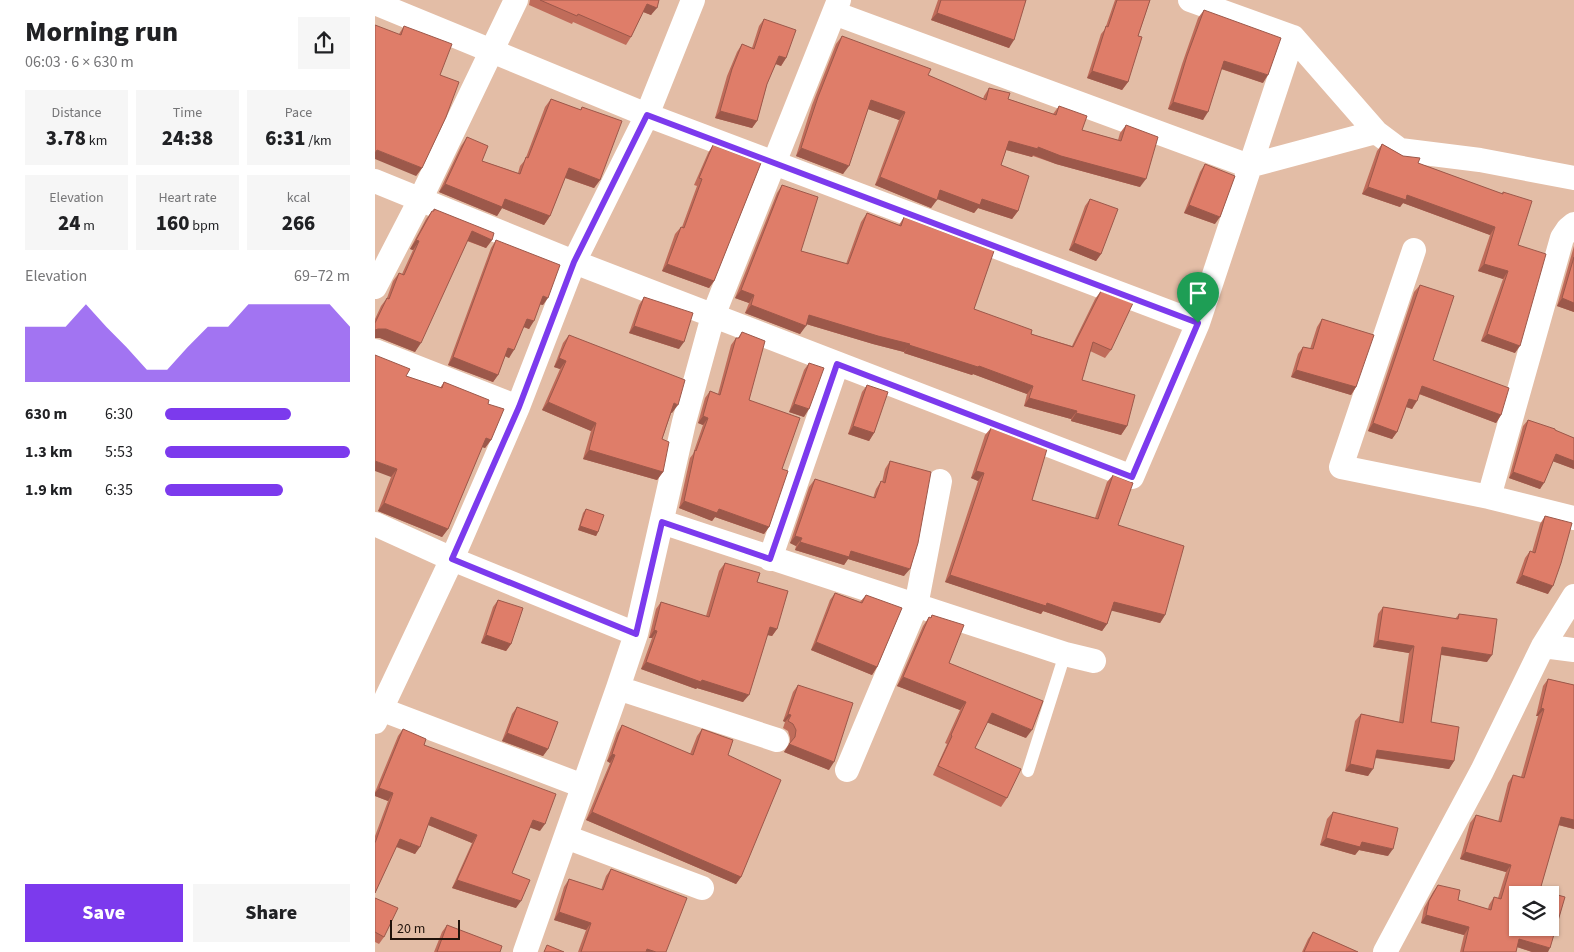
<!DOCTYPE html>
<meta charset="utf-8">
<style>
body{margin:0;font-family:"Source Sans 3",sans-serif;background:#f6f6f6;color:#202124;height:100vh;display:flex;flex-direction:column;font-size:19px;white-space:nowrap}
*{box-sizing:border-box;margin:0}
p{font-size:16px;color:#757577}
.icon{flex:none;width:28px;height:28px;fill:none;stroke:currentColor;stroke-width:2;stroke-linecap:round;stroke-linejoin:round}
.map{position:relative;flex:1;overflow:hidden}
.drawer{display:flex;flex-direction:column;background:#fff;width:375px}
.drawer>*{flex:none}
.controls{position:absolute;left:1134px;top:886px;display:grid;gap:10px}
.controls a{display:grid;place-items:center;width:50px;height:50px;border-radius:0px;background:#fff;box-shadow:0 1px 4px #0004;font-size:25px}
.scale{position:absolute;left:15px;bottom:12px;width:70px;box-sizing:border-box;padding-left:5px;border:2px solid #1f120a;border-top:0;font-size:14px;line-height:18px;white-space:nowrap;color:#1f120a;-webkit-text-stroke:4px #e3bda6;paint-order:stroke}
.pin{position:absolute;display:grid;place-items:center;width:42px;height:42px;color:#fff;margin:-51px -21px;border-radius:50% 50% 50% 0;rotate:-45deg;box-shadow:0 0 5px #0007}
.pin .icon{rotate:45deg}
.round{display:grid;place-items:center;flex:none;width:52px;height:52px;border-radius:0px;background:#f6f6f6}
.summary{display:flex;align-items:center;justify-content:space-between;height:85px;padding:0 25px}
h1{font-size:28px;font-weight:800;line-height:38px}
.stats{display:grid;grid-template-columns:repeat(3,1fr);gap:8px;height:85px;padding:5px 25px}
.stats div{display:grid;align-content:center;border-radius:0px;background:#f6f6f6;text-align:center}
.stats b{font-size:21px;font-weight:800}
.stats small{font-size:14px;font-weight:400}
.stats p{font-size:14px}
.chart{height:140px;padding:10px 25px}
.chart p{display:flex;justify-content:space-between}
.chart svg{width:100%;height:90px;margin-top:5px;fill:#7c3aed;opacity:.7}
.action{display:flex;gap:10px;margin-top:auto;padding:10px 25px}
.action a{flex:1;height:58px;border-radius:0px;background:#7c3aed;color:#fff;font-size:20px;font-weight:800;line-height:58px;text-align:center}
.action a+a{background:#f6f6f6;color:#202124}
ul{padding:0 25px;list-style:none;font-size:16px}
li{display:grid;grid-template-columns:80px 60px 1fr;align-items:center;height:38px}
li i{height:12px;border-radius:6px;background:#7c3aed}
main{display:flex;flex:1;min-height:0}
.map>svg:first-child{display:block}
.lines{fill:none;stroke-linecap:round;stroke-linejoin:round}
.lane{stroke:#fff;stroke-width:12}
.street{stroke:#fff;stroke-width:24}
.wall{fill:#c06c5a}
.shaded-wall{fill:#9c584a}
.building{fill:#df7d69;stroke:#9c584a;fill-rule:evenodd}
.route-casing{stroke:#fff;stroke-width:10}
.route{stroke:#7c3aed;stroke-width:6}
</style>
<main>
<section class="drawer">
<div class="summary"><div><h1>Morning run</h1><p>06:03 · 6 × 630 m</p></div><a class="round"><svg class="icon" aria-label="share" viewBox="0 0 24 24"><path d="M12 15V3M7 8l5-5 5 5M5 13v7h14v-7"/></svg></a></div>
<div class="stats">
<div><p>Distance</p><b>3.78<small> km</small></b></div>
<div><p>Time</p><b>24:38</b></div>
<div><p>Pace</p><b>6:31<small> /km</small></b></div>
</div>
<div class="stats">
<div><p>Elevation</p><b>24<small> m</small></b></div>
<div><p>Heart rate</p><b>160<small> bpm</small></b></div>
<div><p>kcal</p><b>266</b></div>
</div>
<div class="chart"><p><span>Elevation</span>69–72 m</p>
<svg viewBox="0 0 160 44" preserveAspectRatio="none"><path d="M0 44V17L10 17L20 17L30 6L40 17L50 27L60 38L70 38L80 27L90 17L100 17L110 6L120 6L130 6L140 6L150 6L160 17V44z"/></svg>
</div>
<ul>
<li><b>630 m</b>6:30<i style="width:68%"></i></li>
<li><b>1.3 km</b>5:53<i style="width:100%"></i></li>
<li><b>1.9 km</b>6:35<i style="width:64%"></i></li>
</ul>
<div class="action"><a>Save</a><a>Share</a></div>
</section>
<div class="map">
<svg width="1199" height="952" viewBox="0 0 1199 952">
<rect width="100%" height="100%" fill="#e3bda6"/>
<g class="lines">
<path class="lane" d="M653,771L690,654"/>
<path class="street" d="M815,0L918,37L1001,132L1025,150L1105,160L1199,178
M0,3L272,115L823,323
M459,13L874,166L1001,132
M0,181L199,262L757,477L823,323L918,37
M1039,250L966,467L1114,497L1199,518
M0,287L45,200L141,0
M0,351L143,407
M1114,497L1187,238L1193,229L1199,224
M287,522L690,654L719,661
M0,524L77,559L261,634
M395,559L462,364
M1168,646L1199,650
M243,688L402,740
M0,707L208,786
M0,722L77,559L143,407L199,262L272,115L318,0
M472,770L541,606L565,481
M191,837L327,888
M150,952L243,688L261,634L309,422L338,316L464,0
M1010,952L1107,771L1168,646L1199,596"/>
</g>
<path class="wall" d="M155,0H284L276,15L268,12L256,37L251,45L198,22L197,24L154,5Z
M563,0H651L634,48L556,20Z
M740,0H775L763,36L753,82L747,90L712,78L726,34L730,29Z
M829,10L888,83L846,69L828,120L793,109L807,64L823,18Z
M389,19L411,58L406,66L400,64L392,84L382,121L377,128L340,118L352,76L362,52L367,44L377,48L384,26Z
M29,26L65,75L47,168L41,176L24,34Z
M467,36L553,75L608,99L609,96L614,88L633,99L678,114L684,106L707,130L743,140L745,133L751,125L765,187L681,164L658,156L657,157L631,150L626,165L643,211L637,219L603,208L599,213L562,199L556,208L500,185L524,120L493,109L468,174L421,156L437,105L461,44Z
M176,99L205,110L207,107L225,180L219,188L190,178L175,216L169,225L127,208L122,216L64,192L86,146L92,137L107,161L143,173L145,166L150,160L170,107Z
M1007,144L1028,156L1043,163L1127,194L1128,192L1143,245L1140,353L1106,341L1128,279L1103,271L1115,235L1028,203L1025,207L987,194L1002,151Z
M338,145L339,281L334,288L287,271L300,234L306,227H307L322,186L319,185L333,153Z
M830,164L840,224L809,213L825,172Z
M407,185L426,251L471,264L486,222L492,213L524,225L529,217L599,309L656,334L697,346L720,299L726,291L736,350L730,358L715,351L707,380L752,426L746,435L696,421V419L649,406L652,394L598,374L597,375L529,353V352L498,344L431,324L425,334L370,313L374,303L360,298L402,193Z
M715,199L726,254L721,261L694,250L710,206Z
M59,209L117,240L111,248L92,241L40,352L5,338H0V319L6,306L12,298L18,281L24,273L27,274L38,250L35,249L51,219L57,211H58Z
M121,240L168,305L165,304L154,329L148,327L134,358L130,356L123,375L118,382L73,365L116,248Z
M1199,246V312L1182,306Z
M1045,285L1058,360L1126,415L1121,423L1044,394L1037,409L1031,407L1022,432L1017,439L993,431L1039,292Z
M269,297L304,349L254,333L264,305Z
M947,319L981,387L976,395L916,377L923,354L928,347L935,349L942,327Z
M367,332L374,400L407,469L394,527L389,534L340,517L337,521L304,508L315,458L318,454L328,425L323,423L330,398L335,391L343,394L356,345L361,338H363Z
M194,335L297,413H296L287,439L288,472L282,480L208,459L216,431L167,410L185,369L179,367L188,343Z
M434,363L429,417L414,412L429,370Z
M31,376L65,388L69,382L113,404L116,440L110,448L107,447L73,529L67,537L3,511L16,477Z
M492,385L499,433L494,441L473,434L487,392Z
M1153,420L1199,438V469L1178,461L1165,489L1134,478L1148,426Z
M616,428L657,500L720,518L732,482L738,475L743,525L790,615L785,623L737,610L732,624L727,631L668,611L666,614L570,582L603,481L596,478L610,435Z
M515,461L529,576L473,559L469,565L420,550L421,546L415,543L434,487L440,479L498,498L501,489L506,481L507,482L510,469Z
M211,509L223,532L221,536L203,530L208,513Z
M1170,516L1173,594L1141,583L1150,558L1155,551L1157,552L1165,524Z
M350,563L382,582L402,629L397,636L392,635L368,702L322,688L321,689L266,669L277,638H274L281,609L286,602L331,616L344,571Z
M460,593L485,602L491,595L502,667L497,675L436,650L455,600Z
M123,600L136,644L131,651L106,643L118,607Z
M1008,607L1080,619L1084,614L1112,662L1066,655L1056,722L1079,761L1074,769L1000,758L993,776L970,771L980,721L986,714L1024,722L1034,653L998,647L1003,614Z
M557,615L574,663L651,738L612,722L600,748L632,798L626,807L558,775L572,744L570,743L585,710L522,686L548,626L554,617L555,618Z
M1173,679L1199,685V829L1183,825L1165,890L1173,952H1157L1142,947L1141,952H1085L1089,935L1046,923L1049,908L1058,892L1063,885L1083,900L1113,909L1114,905L1119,897L1123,898L1131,872L1085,859L1095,823L1101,815L1123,822L1133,783L1138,775L1146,777L1163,716H1161L1168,686Z
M423,685L454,770L409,752L415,743V738L413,731L408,728L410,722L408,721L418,692Z
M142,707L173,749L168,756L127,741L137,714Z
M247,725L315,754L322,736L327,729L353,755L366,877L361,884L211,820L235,763L232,761L242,733Z
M28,729L165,831L155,827L137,873L141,908L77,888L97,843L53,825L40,854L21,847L0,893V836L13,801L0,796V792L23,736Z
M958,812L1013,856L984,850L980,855L945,845L952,819Z
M236,869L291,952H203L211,930L179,920L189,887L194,879L226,890L231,876Z
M0,898L9,937L4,944L0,942Z
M72,925L125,952H59L67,932Z
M938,932L983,952H927L933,939Z"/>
<path class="shaded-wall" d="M272,4L282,8L276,15L266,11Z
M562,13L639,40L634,48L556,20Z
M404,56L411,58L406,66L399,63Z
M849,61L893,75L888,83L844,68Z
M717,71L753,82L747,90L712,78Z
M496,100L530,112L524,120L490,108Z
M798,102L833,112L828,120L793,109Z
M345,111L382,121L377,128L340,118Z
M634,141L663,147L771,179L765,187L681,164L658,155L657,157L628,149Z
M426,148L474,166L468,174L421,156Z
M2,150L47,168L41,176L0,159V152Z
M194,168L225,180L219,188L188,177Z
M505,177L562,200L556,208L500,185Z
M70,184L130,199L175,216L169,225L127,208L122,216L64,192Z
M993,187L1032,195L1120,227L1115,235L1028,203L1025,207L987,194Z
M565,190L607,199L643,211L637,219L603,208L599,213L560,198Z
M814,205L845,217L840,224L809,213Z
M97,231L117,240L111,248L91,240Z
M41,240L44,241L38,250L35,249Z
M699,243L726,254L721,261L694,250Z
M292,264L339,281L334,288L287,271Z
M1109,264L1133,271L1128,279L1103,271Z
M366,290L379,295L374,303L360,298Z
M168,296L173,298L168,305L163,304Z
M1187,298L1199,303V312L1182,306Z
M376,305L431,326L425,334L370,313Z
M434,315L535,344L529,352L498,344L428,323Z
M152,319L159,321L154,329L147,326Z
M259,326L309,342L304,349L254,333Z
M3,329H11L46,343L40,352L5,338H0V330Z
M1112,334L1145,346L1140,353L1106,341Z
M534,345L604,366L658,386L652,394L598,374L597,375L529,353Z
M133,348L139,350L134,358L128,355Z
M78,357L123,375L118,382L73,365Z
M184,358L191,361L185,369L179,367Z
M921,370L981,387L976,395L916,377Z
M1047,386L1126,415L1121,423L1042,393Z
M654,398L702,411L696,419L649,406Z
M1034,399L1042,401L1037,409L1029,406Z
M173,402L221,423L216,431L167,410Z
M299,403L303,405L297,413L293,412Z
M419,404L434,409L429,417L414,412Z
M701,413L752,426L746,435L696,421Z
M328,416L333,418L328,425L323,423Z
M998,423L1022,432L1017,439L993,431Z
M478,426L499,433L494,441L473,434Z
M111,438L116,440L110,448L105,446Z
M214,450L288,472L282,480L208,459Z
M1181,454L1199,461V469L1177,461Z
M0,461L22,469L16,477L0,471Z
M601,471L609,473L603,481L596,478Z
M1138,472L1169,483L1165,489L1134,478Z
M309,501L344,509L394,527L389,534L340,517L337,521L304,508Z
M9,503L73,529L67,537L3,511Z
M205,526L223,532L221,536L203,530Z
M420,536L427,538L421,546L415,543Z
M425,542L476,551L535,569L529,576L473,559L469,565L420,550Z
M575,575L672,603L732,624L727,631L668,611L666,614L570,582Z
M1147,575L1178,586L1173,594L1141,583Z
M739,602L790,615L785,623L734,610Z
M395,627L402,629L397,636L389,634Z
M279,630L282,631L277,638H274Z
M111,635L136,644L131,651L106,643Z
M1003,640L1039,646L1034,653L998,647Z
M441,642L502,667L497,675L436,650Z
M1067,647L1117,655L1112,662L1062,654Z
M271,662L327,680L374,695L368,702L322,688L321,689L266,669Z
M528,677L591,702L585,710L522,686Z
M1166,708L1169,709L1163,716H1161Z
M617,713L657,730L651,738L611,722Z
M413,714L416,715L410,722L408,721Z
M132,733L173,749L168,756L127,741Z
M414,744L459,762L454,770L409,752Z
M1002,750L1079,761L1074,769L997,757Z
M237,754L240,755L235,763L232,761Z
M975,764L998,769L993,776L970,771Z
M4,788L18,793L13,801L0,796V793Z
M217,812L366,877L361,884L211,820Z
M56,817L102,835L97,843L51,824Z
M1186,817L1199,820V829L1180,824Z
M158,820L170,824L165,831L153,827Z
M951,838L987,842L1018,849L1013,856L984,850L980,855L945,845Z
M25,839L45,847L40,854L20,846Z
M1090,852L1136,865L1131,872L1085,859Z
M82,880L146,901L141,908L77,888Z
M184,912L216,923L211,930L179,920Z
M1051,915L1094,927L1089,935L1046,923Z
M1144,939L1175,948L1173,952H1157L1139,946Z
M272,949L281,952H270Z"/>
<path class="building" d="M165,0H284L282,8L272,4L256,37L203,14L202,16Z
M566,0H651L639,40L562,13Z
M742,0H775L763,36L767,37L753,82L717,71L731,26L733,27Z
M829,10L906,38L893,75L849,61L833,112L798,102L812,56Z
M389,19L421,30L411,58L404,56L392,84L382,121L345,111L357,69L367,44L379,49Z
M0,25L26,35L29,26L77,44L65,75L84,82L71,117L47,168L2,150L0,153Z
M467,36L556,69L553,75L611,100L614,88L635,93L633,99L681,115L684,106L712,116L707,130L746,141L751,125L783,137L771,179L686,156L663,147V149L634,141L626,165L654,176L643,211L607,199L605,205L565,190L562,200L505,177L530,112L496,100L474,166L426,148L443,97Z
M176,99L206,110L207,107L247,121L225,180L194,168L175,216L130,199L127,207L70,184L92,137L113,146L107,161L145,174L151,157L153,158Z
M1007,144L1028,156L1045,158L1043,163L1128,194V192L1157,201L1143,245L1171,254L1145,346L1112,334L1133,271L1109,264L1120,227L1032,195L1031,200L993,187Z
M338,145L386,163L339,281L292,264L306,227L309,228L327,179L324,178Z
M830,164L860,176L845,217L814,205Z
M407,185L443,197L426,251L473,264L492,213L526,226L529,217L619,251L599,309L657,330L656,334L698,347L726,291L758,303L736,350L718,342L707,380L760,395L752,426L701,413L702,411L654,398L658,386L604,366L603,367L534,345L535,344L503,336L434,315L431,326L376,305L379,295L366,290Z
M715,199L743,209L726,254L699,243Z
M59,209L119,233L117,240L97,231L46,343L11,329H3L0,330V323L12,298L14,299L24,273L29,275L44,241L41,240L57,211H59Z
M121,240L185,265L173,298L168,296L159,321L152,319L139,350L133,348L123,375L78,357Z
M1199,257V303L1187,298Z
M1045,285L1079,296L1058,360L1134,388L1126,415L1047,386L1042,401L1034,399L1022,432L998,423Z
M269,297L318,313L309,342L259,326Z
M947,319L999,335L981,387L921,370L928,347L938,349Z
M367,332L390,341L374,400L425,418L407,469L413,471L394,527L344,509L342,513L309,501L320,450L321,451L333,418L328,416L335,391L345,395L361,338H364Z
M194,335L310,380L303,405L299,403L287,439L294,442L288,472L214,450L221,423L173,402L191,361L184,358Z
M0,355L35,369L31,376L67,388L69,382L114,400L113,404L129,409L116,440L111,438L73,529L9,503L22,469L0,461Z
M434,363L449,368L434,409L419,404Z
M492,385L513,392L499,433L478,426Z
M1153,420L1180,429V430L1199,438V461L1181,454L1169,483L1138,472Z
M616,428L672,449L657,500L723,519L738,475L758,483L743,525L809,546L790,615L739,602L732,624L672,603L671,606L575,575L609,473L601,471Z
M515,461L556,472L543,543L535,569L476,551L474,557L425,542L427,538L420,536L440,479L500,498L506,481L510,483Z
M211,509L229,515L223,532L205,526Z
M1170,516L1197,523L1186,563L1178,586L1147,575L1155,551L1160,553Z
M350,563L385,573L382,582L413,591L402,629L395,627L374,695L327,680L326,682L271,662L282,631L279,630L286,602L334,617Z
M460,593L487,603L491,595L527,608L502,667L441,642Z
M123,600L148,608L136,644L111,635Z
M1008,607L1083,619L1084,614L1122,619L1117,655L1067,647L1056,722L1084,727L1079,761L1002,750L998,769L975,764L986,714L1028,723L1039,646L1003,640Z
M557,615L589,625L574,663L668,701L657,730L617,713L600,748L646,769L632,798L563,766L577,736L576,735L591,702L528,677L554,617L556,618Z
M1173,679L1199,685V820L1186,817L1165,890L1190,897L1175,948L1144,939L1141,952H1088L1094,927L1051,915L1054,901L1063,885L1085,890L1083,900L1116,910L1119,897L1126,899L1136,865L1090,852L1101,815L1126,822L1138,775L1149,778L1169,709L1166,708ZM1142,895H1175V928H1142Z
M423,685L478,703L459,762L414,744L420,737L421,730L418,724L413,721L416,715L413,714Z
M142,707L183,722L173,749L132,733Z
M247,725L318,755L327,729L358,740L353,755L406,780L366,877L217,812L240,755L237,754Z
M28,729L51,739L49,745L181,794L170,824L158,820L137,873L155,880L146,901L82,880L102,835L56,817L45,847L25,839L0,893V843L18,793L4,788Z
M958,812L1023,828L1018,849L987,842L985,847L951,838Z
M236,869L312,898L291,952H281L272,949L271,952H206L216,923L184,912L194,879L228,890Z
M0,898L23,908L9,937L0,932Z
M72,925L127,946L125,952H62Z
M938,932L983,952H929Z
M172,945L189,952H169Z"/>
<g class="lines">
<g class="route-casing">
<path id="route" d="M272,115L823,323L757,477L462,364L395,559L287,522L261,634L77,559L144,407L199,262Z"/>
</g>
<use href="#route" class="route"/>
</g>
</svg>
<div class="controls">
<a><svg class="icon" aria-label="layers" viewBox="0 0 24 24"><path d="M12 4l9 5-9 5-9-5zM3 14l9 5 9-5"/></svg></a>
</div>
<div class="scale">20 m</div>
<div class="pin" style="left:823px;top:323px;background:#1e9e55"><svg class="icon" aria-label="arrive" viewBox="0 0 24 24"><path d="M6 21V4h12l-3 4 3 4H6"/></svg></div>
</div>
</main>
